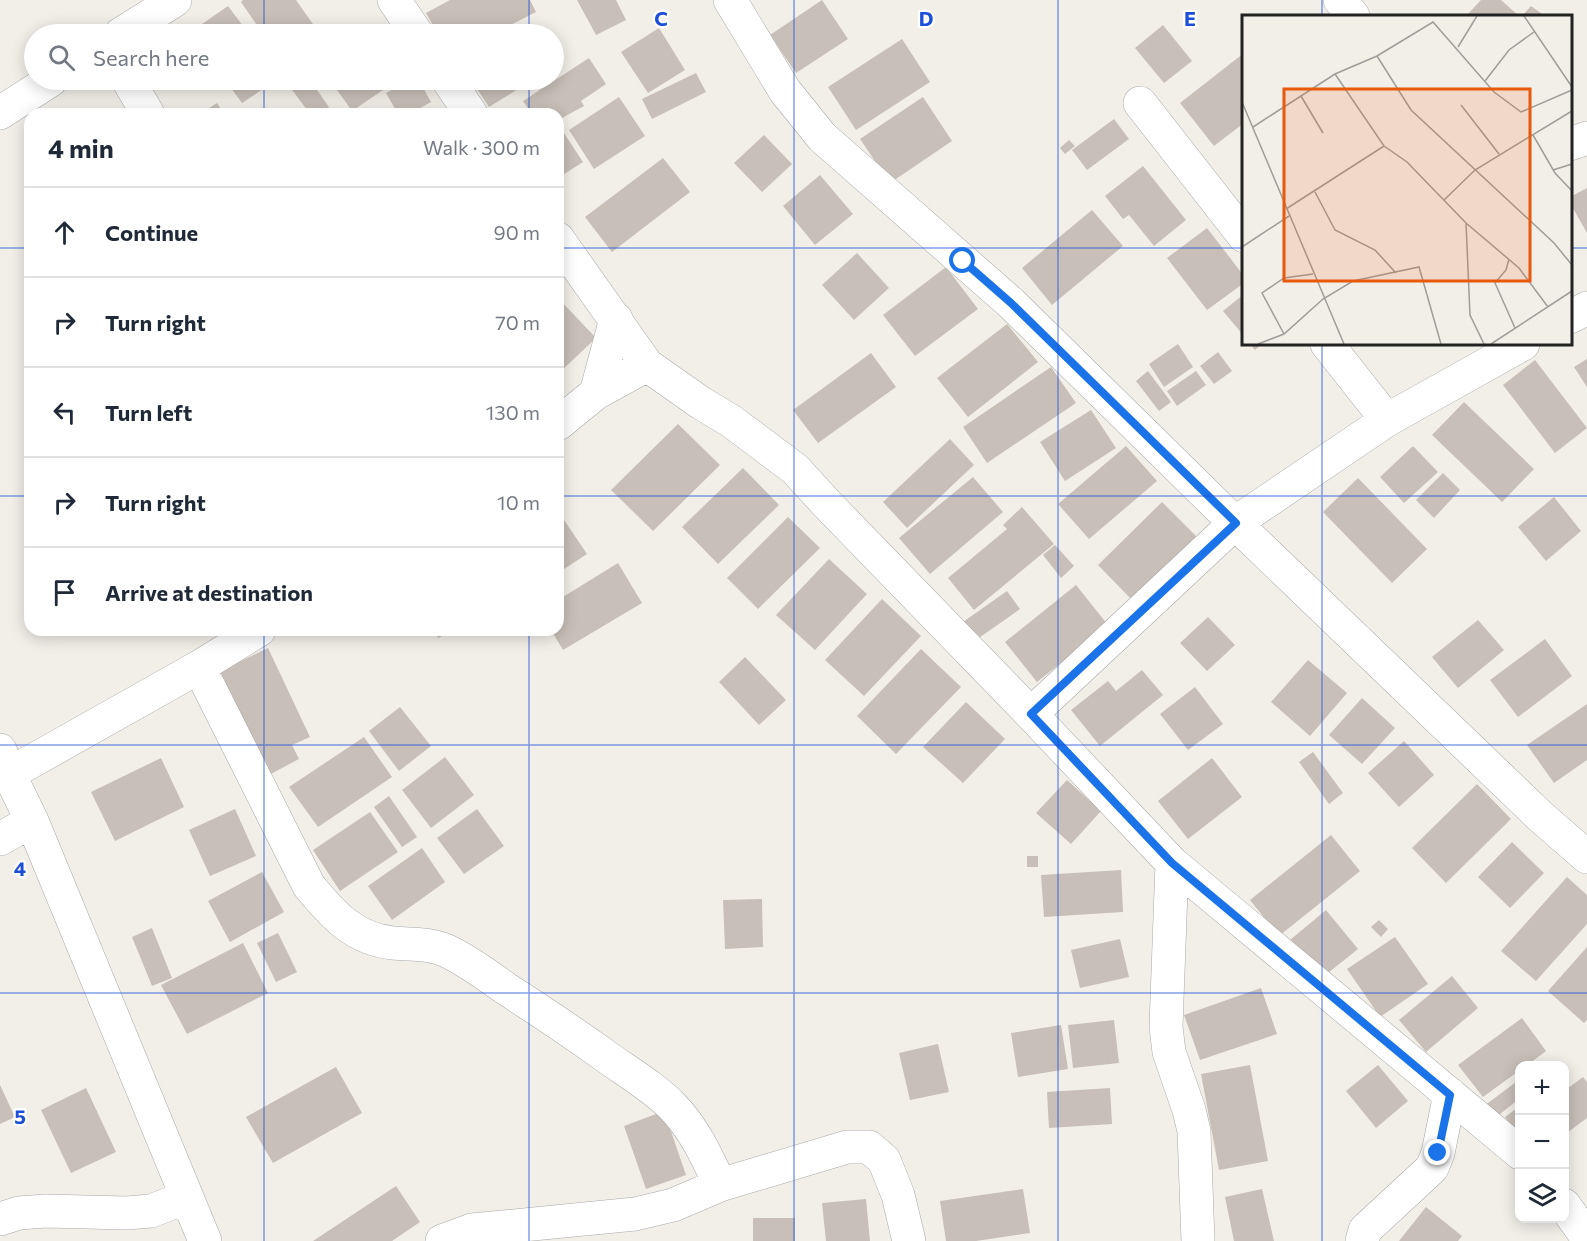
<!DOCTYPE html>
<html lang="en">
<head>
<meta charset="utf-8">
<style>
	:root { --surface:#fff; --page:#f2f2f3; --text:#1f2937; --muted:#747a83; --line:#e0e1e3 }
	body { margin:0; font-family:Commissioner,sans-serif; background:var(--page); color:var(--text) }
	.controls { position:absolute; right:18px; bottom:18px; display:grid; overflow:hidden; border-radius:12px; box-shadow:0 3px 15px #0003 }
	.controls button { width:54px; height:54px; display:grid; place-items:center; padding:0; border:0; border-bottom:2px solid var(--line); background:var(--surface); color:var(--text); font:30px sans-serif }
	.stop { position:absolute; width:18px; height:18px; margin:-14px; border:4px solid #1a73e8; border-radius:50%; background:#fff }
	.stop.end { background:#1a73e8; border-color:#fff; box-shadow:0 2px 6px #0008 }
	.list { margin:0; padding:0; list-style:none }
	h2 { display:flex; justify-content:space-between; align-items:center; height:78px; margin:0; padding:0 24px; font-size:26px }
	h2 small { font-size:20px; font-weight:400; color:var(--muted) }
	.list li { display:grid; grid-template-columns:39px 1fr auto; gap:18px; align-items:center; box-sizing:border-box; height:90px; padding:0 24px; border-top:2px solid var(--line) }
	.list b { display:block; font-size:22px; white-space:nowrap }
	.list em { font-size:20px; font-style:normal; color:var(--muted) }
	.icon { flex:none; width:33px; height:33px; fill:none; stroke:currentColor; stroke-width:2; stroke-linecap:round; stroke-linejoin:round }
	.map { position:relative; flex:none; width:1587px; height:1241px; overflow:hidden }
	.search { position:absolute; background:var(--surface); box-shadow:0 3px 15px #0003; left:24px; top:24px; width:540px; height:66px; display:flex; align-items:center; gap:15px; box-sizing:border-box; padding:0 21px; border-radius:33px; color:var(--muted); font-size:22px }
	.panel { position:absolute; background:var(--surface); box-shadow:0 3px 15px #0003; left:24px; top:108px; width:540px; height:528px; border-radius:18px }
	.map>svg:first-child { display:block }
</style>
</head>
<body>
<div class="map">
<svg width="1587" height="1241" viewBox="0 0 1587 1241">
	<rect width="100%" height="100%" fill="#f2efe9"/>
	<path fill="#c7bfb8" d="M243,0H296L320,34H263L241,2Z
		M450,0H530L536,12L493,34H438L426,13Z
		M577,0H616L626,20L596,35Z
		M822,0L848,39L796,73L770,35Z
		M1481,0H1501L1519,16H1466Z
		M228,6L249,34H194L192,31Z
		M1531,6L1545,16H1522Z
		M1163,25L1192,61L1164,83L1135,48Z
		M659,28L685,70L648,93L621,52Z
		M902,39L930,82L856,130L828,87Z
		M1244,53V123L1214,146L1180,103Z
		M589,58L606,84L581,101L584,106L562,118L560,115L558,116V114H532L523,101Z
		M696,73L706,92L652,119L642,99Z
		M225,80H277L242,103Z
		M292,80H310L329,107L319,114H310L287,83Z
		M330,80H380L386,88L352,111Z
		M410,80H419L431,102L410,114H398L386,93Z
		M471,80H533L489,107Z
		M619,97L645,136L594,169L569,130Z
		M923,97L952,141L890,183L860,139Z
		M217,103L224,114H200Z
		M1114,119L1129,139L1087,170L1072,150Z
		M558,124L583,162L558,178Z
		M764,135L792,164L762,192L734,163Z
		M1069,140L1075,146L1065,154L1060,148Z
		M663,158L690,192L612,252L585,217Z
		M1143,166L1186,220L1154,246L1129,215L1123,219L1105,196Z
		M820,175L853,214L815,245L783,206Z
		M1587,188V233L1570,203V197Z
		M1092,210L1123,246L1052,305L1022,268Z
		M1207,228L1244,276V283L1207,310L1167,258Z
		M857,253L889,288L854,320L822,285Z
		M946,267L978,309L915,356L883,315Z
		M1244,294V336L1223,311Z
		M559,299L596,338L558,374V300Z
		M1007,324L1038,362L968,417L937,378Z
		M1178,344L1193,367L1164,387L1149,364Z
		M1250,344H1262L1255,350Z
		M1218,352L1232,371L1214,384L1200,366Z
		M871,353L896,387L818,443L793,410Z
		M1587,359V387L1574,367Z
		M1535,360L1587,428L1555,453L1503,385Z
		M1051,367L1076,403L987,463L963,427Z
		M1148,371L1171,402L1159,411L1136,381Z
		M1196,371L1206,385L1177,406L1167,391Z
		M1464,402L1534,469L1502,502L1432,435Z
		M1091,410L1116,448L1065,481L1040,442Z
		M678,424L720,465L653,531L611,490Z
		M950,439L974,465L907,528L883,502Z
		M1126,446L1157,481L1089,539L1058,504Z
		M1413,446L1438,472L1404,503L1380,477Z
		M743,468L779,505L718,564L682,527Z
		M1443,473L1460,490L1434,518L1416,500Z
		M973,477L1003,512L930,574L899,538Z
		M1358,478L1427,549L1392,583L1323,512Z
		M1554,497L1581,531L1546,561L1518,527Z
		M1162,502L1197,537L1133,601L1098,565Z
		M1022,507L1054,544L974,610L948,578L1007,529L1003,525Z
		M558,511L587,554L558,573Z
		M788,517L820,548L758,609L727,578Z
		M1055,545L1074,566L1061,578L1043,555Z
		M829,559L867,594L815,650L776,615Z
		M618,563L642,603L563,650L551,630H558V600Z
		M1076,585L1108,625L1037,682L1005,642Z
		M1007,591L1020,609L976,640L963,622Z
		M882,599L921,636L864,696L825,660Z
		M1208,617L1235,645L1207,671L1180,643Z
		M1478,620L1504,650L1458,688L1432,657Z
		M434,630H455L438,638Z
		M1545,639L1572,676L1518,717L1490,680Z
		M268,648L310,737L292,745L299,759L267,776L218,672Z
		M921,649L961,687L896,754L857,716Z
		M745,657L786,700L759,725L719,682Z
		M1308,660L1347,693L1310,736L1271,702Z
		M1142,670L1163,695L1100,746L1071,710L1108,681L1116,691Z
		M1195,687L1223,724L1188,750L1160,714Z
		M1362,698L1395,728L1362,764L1329,735Z
		M966,702L1005,739L963,783L923,747Z
		M1587,704V760L1554,783L1527,745Z
		M400,707L431,746L399,771L369,731Z
		M364,737L392,777L318,827L289,787Z
		M1404,741L1434,775L1399,807L1368,773Z
		M1313,752L1343,793L1329,804L1299,762Z
		M445,757L474,795L431,828L402,790Z
		M161,758L184,807L115,841L91,792Z
		M1212,758L1242,797L1188,839L1158,801Z
		M1067,780L1101,811L1071,844L1036,813Z
		M1477,784L1511,819L1446,883L1412,848Z
		M389,796L417,837L402,847L374,807Z
		M235,809L256,856L210,876L189,830Z
		M477,809L504,846L464,874L437,838Z
		M370,812L398,852L340,891L313,850Z
		M1331,835L1360,871L1279,936L1250,900Z
		M1512,842L1544,873L1510,908L1478,877Z
		M422,848L445,882L392,920L368,886Z
		M1027,856H1038V867H1027Z
		M1121,870L1123,912L1044,917L1041,875Z
		M262,872L284,912L230,942L208,901Z
		M1567,877L1587,895V924L1536,981L1501,951Z
		M762,899L763,947L725,949L723,900Z
		M1326,910L1358,949L1318,981L1284,945Z
		M1379,920L1388,929L1381,937L1371,927Z
		M152,928L172,978L152,986L132,937Z
		M278,933L297,972L276,982L257,943Z
		M1395,937L1428,984L1380,1017L1347,969Z
		M1120,939L1129,977L1080,988L1071,950Z
		M243,943L268,993L187,1034L161,985Z
		M1587,947V1020L1584,1023L1548,991Z
		M1452,976L1478,1008L1426,1052L1399,1020Z
		M1261,988L1277,1034L1200,1060L1184,1015Z
		M1522,1018L1546,1051L1526,1066H1520V1070L1483,1097L1458,1065Z
		M1114,1020L1119,1063L1073,1068L1068,1025Z
		M1061,1025L1068,1069L1018,1077L1011,1033Z
		M938,1044L949,1092L910,1100L899,1053Z
		M1250,1065L1268,1161L1219,1170L1201,1074Z
		M1378,1065L1408,1101L1376,1128L1346,1091Z
		M336,1067L362,1113L273,1163L246,1117Z
		M1583,1077L1587,1082V1118L1564,1135V1091Z
		M1520,1079V1098L1494,1119L1484,1106Z
		M0,1085L15,1117L0,1124Z
		M86,1088L116,1152L71,1173L41,1110Z
		M1110,1088L1112,1124L1049,1128L1047,1092Z
		M1516,1109L1520,1114V1126L1514,1129L1505,1117Z
		M664,1111L686,1175L646,1189L624,1126Z
		M396,1186L420,1222L392,1241H313Z
		M1023,1189L1030,1233L976,1241H946L940,1201Z
		M1262,1189L1274,1241H1234L1225,1197Z
		M866,1199L870,1241H826L822,1203Z
		M1426,1207L1462,1236L1458,1241H1399Z
		M753,1218H795V1241H753Z"/>
	<g fill="none" stroke-linecap="round" stroke-linejoin="round">
		<g stroke="#a9a9a9" stroke-width="34">
			<path id="minor" d="M394,0L417,34
				M730,0L785,91L822,137L1011,303L1235,523L1540,816L1587,857
				M1340,0L1353,16
				M121,34L175,0
				M128,80L148,114
				M448,80L471,114
				M1140,103L1244,236
				M0,113L51,80
				M1570,144L1587,138
				M558,239L647,365L701,403L731,421L795,469L827,504L1031,714L1172,863L1520,1153
				M1570,317L1587,308
				M1327,344L1387,420
				M596,393L616,319
				M558,424L596,393L647,365
				M199,667L309,886C333,915 354,939 393,943C412,945 430,943 447,951C468,961 487,975 505,988C539,1010 572,1032 604,1055C626,1071 655,1088 673,1107C695,1130 707,1157 720,1185
				M1031,714L1235,523L1387,420L1523,344
				M0,750L9,774L32,821L205,1241
				M9,774L199,667L259,630
				M0,839L32,821
				M1172,863L1166,1027L1169,1052L1189,1110L1194,1131L1198,1241
				M1564,1205L1587,1237
				M0,1219L19,1213L46,1211L127,1213L151,1211L187,1197
				M442,1241L472,1230L635,1214L673,1205L720,1185L847,1147H869L884,1160L898,1195L909,1241
				M1362,1241L1365,1230L1432,1168L1438,1153L1450,1094"/>
		</g>
		<use href="#minor" stroke="#fff" stroke-width="33"/>
	</g>
	<g fill="none" stroke-linecap="round" stroke-linejoin="round">
		<path stroke="#1a73e8" stroke-width="8" d="M963,261L1011,303L1236,523L1031,714L1172,863L1450,1095L1438,1153"/>
	</g>
	<path fill="none" stroke="#1d4ed8" stroke-width="1.5" stroke-opacity="0.55" d="M264,0V34M529,0V34M794,0V1241M1058,0V1241M1322,0V16M264,80V114M529,80V114M0,248H30M558,248H1244M1570,248H1587M1322,344V1241M0,496H30M558,496H1587M264,630V1241M529,630V1241M0,745H1587M0,993H1587"/>
	<g transform="translate(1242 15)">
		<rect width="330" height="330" fill="#f2efe9"/>
		<path fill="none" stroke="#9f9d99" stroke-width="1.5" d="M282,1L330,72M216,32L235,1M135,41L169,95L312,228L330,250M93,59L142,131L165,147L224,208L277,253L306,292M243,66L267,35L292,17M59,81L81,118M0,87L102,329M219,90L257,139M11,112L93,59L135,41L191,7L252,77L279,97L330,75M291,120L313,158L330,176M311,155L330,149M73,177L93,215L133,235L154,258M202,185L233,155L330,96M44,194L142,131M224,208L228,300L242,329M0,232L47,201M267,244L264,255L253,268L273,313M42,319L20,278L42,263L71,259M16,329L42,319L81,284L111,266L177,252L199,329M249,329L330,276"/>
		<path fill="#e8590c" fill-opacity="0.15" stroke="#e8590c" stroke-width="3" d="M42,74H288V266H42Z"/>
		<rect width="330" height="330" fill="none" stroke="#222" stroke-width="3"/>
	</g>
	<g font-size="20" text-anchor="middle" font-weight="bold" fill="#1d4ed8" stroke="#fff" stroke-width="4.5" stroke-linejoin="round" paint-order="stroke">
		<text x="661" y="26">C</text>
		<text x="926" y="26">D</text>
		<text x="1190" y="26">E</text>
		<text x="20" y="876">4</text>
		<text x="20" y="1124">5</text>
	</g>
</svg>
<div class="controls">
<button>+</button>
<button>−</button>
<button><svg class="icon" aria-label="layers" viewBox="0 0 24 24"><path d="M12 4l9 5-9 5-9-5zM3 14l9 5 9-5"/></svg></button>
</div>
<div class="stop" style="left:963px;top:261px"></div>
<div class="stop end" style="left:1438px;top:1153px"></div>
<div class="search"><svg class="icon" aria-label="search" viewBox="0 0 24 24"><circle cx="10" cy="10" r="6"/><path d="M15 15l6 6"/></svg>Search here</div>
<section class="panel">
<h2>4 min<small>Walk · 300 m</small></h2>
<ul class="list">
<li><svg class="icon" aria-label="ahead" viewBox="0 0 24 24"><path d="M12 20V5M6 11l6-6 6 6"/></svg><div><b>Continue</b></div><em>90 m</em></li>
<li><svg class="icon" aria-label="right" viewBox="0 0 24 24"><path d="M7 20v-9h11M14 6l5 5-5 5"/></svg><div><b>Turn right</b></div><em>70 m</em></li>
<li><svg class="icon" aria-label="left" viewBox="0 0 24 24"><path d="M17 20v-9H6M10 6l-5 5 5 5"/></svg><div><b>Turn left</b></div><em>130 m</em></li>
<li><svg class="icon" aria-label="right" viewBox="0 0 24 24"><path d="M7 20v-9h11M14 6l5 5-5 5"/></svg><div><b>Turn right</b></div><em>10 m</em></li>
<li><svg class="icon" aria-label="arrive" viewBox="0 0 24 24"><path d="M6 21V4h12l-3 4 3 4H6"/></svg><div><b>Arrive at destination</b></div></li>
</ul>
</section>
</div>
</body>
</html>
